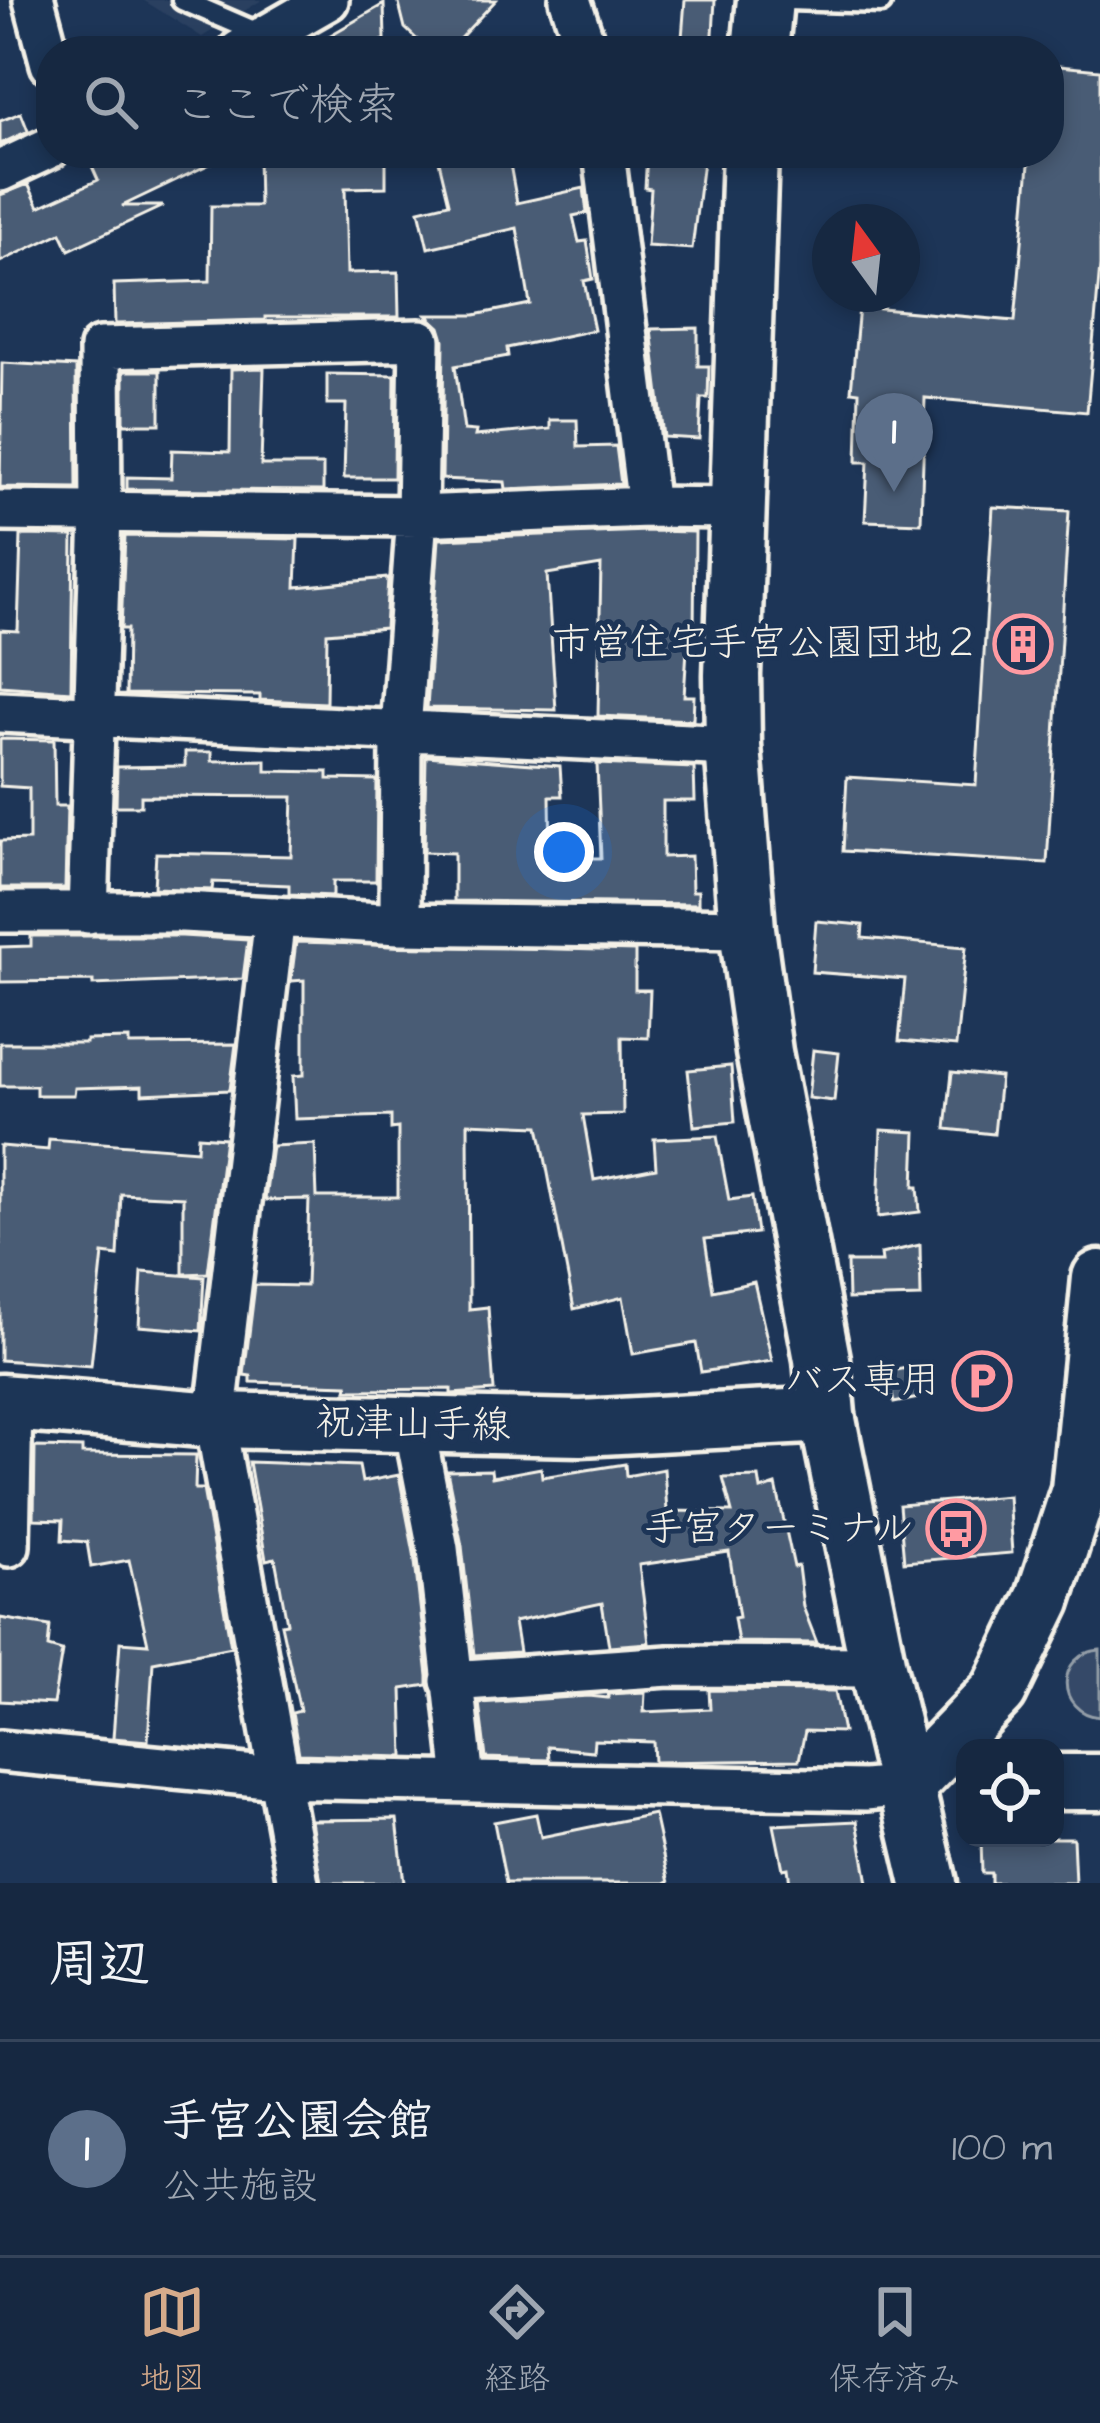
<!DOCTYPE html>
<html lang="ja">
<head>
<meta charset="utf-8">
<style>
	:root { --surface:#162841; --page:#1f3048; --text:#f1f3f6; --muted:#9ea6b1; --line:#35445a; --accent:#d6ab8b }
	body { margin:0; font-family:"Architects Daughter","Klee One",sans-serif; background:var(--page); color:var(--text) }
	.controls { position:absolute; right:36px; bottom:36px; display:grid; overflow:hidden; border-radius:24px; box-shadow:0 6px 18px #0003 }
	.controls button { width:108px; height:108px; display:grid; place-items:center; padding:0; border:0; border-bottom:3px solid var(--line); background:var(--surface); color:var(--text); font:60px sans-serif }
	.compass { position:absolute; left:812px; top:204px; width:108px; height:108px; border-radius:50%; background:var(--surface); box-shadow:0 6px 18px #0003; rotate:345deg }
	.you { position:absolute; left:564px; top:852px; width:42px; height:42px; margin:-30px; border:9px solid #fff; border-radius:50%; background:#1a73e8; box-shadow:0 0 0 18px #1a73e833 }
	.badge { display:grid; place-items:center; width:78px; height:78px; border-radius:50%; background:var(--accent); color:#fff; font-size:39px; font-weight:700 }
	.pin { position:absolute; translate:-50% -99px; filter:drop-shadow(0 3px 6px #0008) }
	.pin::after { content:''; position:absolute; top:63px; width:42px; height:36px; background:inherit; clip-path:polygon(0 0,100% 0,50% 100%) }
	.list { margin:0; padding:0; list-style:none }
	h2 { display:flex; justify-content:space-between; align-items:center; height:156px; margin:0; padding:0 48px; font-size:51px }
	h2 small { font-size:39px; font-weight:400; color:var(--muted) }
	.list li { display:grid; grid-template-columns:78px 1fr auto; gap:36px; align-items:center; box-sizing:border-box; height:216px; padding:0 48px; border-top:3px solid var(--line) }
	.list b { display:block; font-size:45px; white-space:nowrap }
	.list p { margin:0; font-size:39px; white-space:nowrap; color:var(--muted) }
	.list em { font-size:39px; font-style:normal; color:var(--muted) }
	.icon { flex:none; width:66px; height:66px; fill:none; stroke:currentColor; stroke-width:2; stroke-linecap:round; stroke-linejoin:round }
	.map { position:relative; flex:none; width:1100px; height:1883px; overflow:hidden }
	.search { position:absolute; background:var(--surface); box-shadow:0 6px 18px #0003; left:36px; right:36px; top:36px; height:132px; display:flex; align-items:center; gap:30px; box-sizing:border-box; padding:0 42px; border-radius:48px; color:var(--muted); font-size:45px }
	.sheet { height:372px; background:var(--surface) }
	nav { display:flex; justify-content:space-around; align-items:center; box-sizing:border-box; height:168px; border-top:3px solid var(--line); background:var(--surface); font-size:33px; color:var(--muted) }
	nav a { display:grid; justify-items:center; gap:6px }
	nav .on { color:var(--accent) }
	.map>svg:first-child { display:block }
</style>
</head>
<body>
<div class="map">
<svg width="1100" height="1883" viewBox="0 0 1100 1883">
	<rect width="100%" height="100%" fill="#1d3557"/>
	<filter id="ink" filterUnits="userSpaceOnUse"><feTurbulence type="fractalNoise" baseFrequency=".00833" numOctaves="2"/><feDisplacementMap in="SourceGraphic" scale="24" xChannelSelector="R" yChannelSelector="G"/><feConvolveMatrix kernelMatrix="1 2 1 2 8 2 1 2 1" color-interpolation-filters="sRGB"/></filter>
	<g filter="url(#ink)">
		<path fill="#2a4060" d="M143,0H262L202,37Z"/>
		<path fill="#354a67" stroke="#949ea8" stroke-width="3" d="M1100,1650V1717C1055,1713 1055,1653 1100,1650Z"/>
		<path fill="#485b74" stroke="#f4f1e8" stroke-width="3" d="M398,0H496L448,51H429L405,28Z
			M685,0H715L712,51H681Z
			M384,4L385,39L365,51H303Z
			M1049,65L1100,70V266L1087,412L925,398L921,523L865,521L868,462H857L859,392L851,391L859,307L1015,321L1030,153H1049Z
			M21,113L28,131L0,144V121Z
			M86,153H233L122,206H163L69,250L61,233L0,262V195L28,184L39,207L98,180Z
			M386,153V187L345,188L347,273L398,272L399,317H265V320L115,324L114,284L210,281L211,206H259L258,154Z
			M437,153H508L517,203L584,188L587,213L573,216L579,242L587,241L593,279L584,281L594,330L507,348L508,356L455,366L464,430L476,431L475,436L550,429V420H577L578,447L616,446L621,484L506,489L505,482L442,479L444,340L440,327L427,315H475L530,304L517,228L428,248L419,210L449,203Z
			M647,153H704L692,249L647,246L651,189L645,188Z
			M698,328V366H709L708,398H701L699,439L664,437L651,329Z
			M2,363L76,367L77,488L0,487Z
			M264,368L261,465H323V491L127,489V477L171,478L172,450L230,452L231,369Z
			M124,371H160V424H124Z
			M327,374L395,375L394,478H344L346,404H327Z
			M993,507L1069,511L1047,863L843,851L847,777L976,785Z
			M648,531L695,532L694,634H688L684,696H694L693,720L598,716L601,565L547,574L556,710L427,708L439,539Z
			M21,535L73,536L71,691L0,686V630L18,631Z
			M125,536L298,539L296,587L388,578L385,628L327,633L326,703L260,700V695L126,694L127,629H121Z
			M0,739L54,740L55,806H67L65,888H0V841L29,840V788L0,786Z
			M185,752H212V761L266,760V771L328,772V779L377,780L376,881H333V896L289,894V885L213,882L212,890L154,888L156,853L291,856L293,797L141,796V806H116L117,767L185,766Z
			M426,756L560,766L562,796H550L551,858H601L597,764L694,768L695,801H663V857L691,856L692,891H698V904L454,901V853L424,852Z
			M816,921L863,925L862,938L966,947L956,1046L899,1041L905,979L812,972Z
			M31,936H182L248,940L243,979L93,985V981L0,982V947L31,946Z
			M296,942L635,951V990H650L648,1038L622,1037L623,1114L583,1115L594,1180L656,1168L654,1139L717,1136L729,1200L752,1197L757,1233L705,1239L713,1291L754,1282L772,1361L701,1372L696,1343L633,1354L623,1297L574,1309L539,1126L468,1123L469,1309L488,1307L494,1391L451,1394V1389L347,1390L348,1385L251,1382V1376L244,1375L255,1285L306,1286L309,1199L265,1200L272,1146L315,1144L317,1197H398V1128L391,1129V1116L295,1119L293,1076L304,1075V980L291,981Z
			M129,1039V1045L236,1044L230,1090L142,1094V1086L75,1088L74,1095H36V1086H0V1043H86V1040Z
			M813,1050L839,1053L834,1101L808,1098Z
			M731,1066L735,1122L694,1126L688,1070Z
			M952,1072L1000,1077L994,1134L946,1129Z
			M881,1130L916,1132L914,1187H918L920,1212L878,1217Z
			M198,1136L225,1138L208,1273L183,1274V1197L121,1194L118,1256L103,1254L91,1366L0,1360V1146L48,1150L49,1139L197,1150Z
			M920,1245L921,1297L848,1299L847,1262H882L881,1254Z
			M142,1272L204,1277L201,1331L139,1326Z
			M916,1366L923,1397L894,1403L887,1372Z
			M35,1447L82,1448V1454L196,1455L195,1489H203L231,1647L153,1662L148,1741L113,1738L120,1642L148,1644L129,1560L91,1567L87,1542L62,1540L63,1520L34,1519Z
			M249,1462L359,1466L362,1482L399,1475L414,1553L428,1676V1685L402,1689L404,1757L299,1754L292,1713L300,1711L281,1624L287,1623L275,1558L266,1560Z
			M625,1464L626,1476L664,1469L667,1511L732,1512L723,1478L759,1477L761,1490L776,1485L794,1567L798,1566L803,1607L817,1643L738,1642L734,1618L739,1617L729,1552L639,1565L649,1643L609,1646L602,1603L514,1622L519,1652L474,1655L462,1546L447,1471L491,1470L492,1477L541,1468L542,1477Z
			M1008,1496L1012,1553L904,1562L899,1505Z
			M0,1618L50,1626L48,1647L62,1651L53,1704L0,1701Z
			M709,1690L835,1691L843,1732L805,1731L799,1760L654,1762L653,1742L594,1740L593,1751L548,1747L549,1760L486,1758L479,1703L589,1696L608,1698V1694L645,1692L644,1712L710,1709Z
			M536,1814L541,1837L654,1814L669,1883H506L494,1822Z
			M397,1819L404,1883H321L311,1820Z
			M857,1821L868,1883H790L788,1868L783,1869L774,1825Z
			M981,1838H1073L1075,1883H991V1873H982Z"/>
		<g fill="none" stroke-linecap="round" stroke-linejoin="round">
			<g stroke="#f4f1e8" stroke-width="27">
				<path id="lane" d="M182,0L263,35
					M788,0L881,3"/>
			</g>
			<g stroke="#f4f1e8" stroke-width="48">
				<path id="street" d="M34,0L51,64
					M570,0L587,51
					M239,51L328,0
					M604,153L648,507
					M0,171L51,147
					M0,511L417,516L648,507L736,508
					M0,712L733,746
					M0,912H183L400,924L747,929
					M88,913L101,514L100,348L420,340L417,516L401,729L400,924
					M275,917L215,1420L298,1883
					M414,1425L438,1549L464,1780
					M9,1546L12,1403
					M451,1681L669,1666L878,1667
					M0,1751L277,1778L865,1790L907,1786"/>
			</g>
			<g stroke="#f4f1e8" stroke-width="63">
				<path id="secondary" d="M760,51L765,0
					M750,153L732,675L733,746L747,929L764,1052L822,1359L827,1415L878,1667L929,1883
					M0,1402L215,1420L581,1428L827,1415
					M1055,1782H1100
					M907,1786L999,1691L1043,1600L1079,1490L1100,1278"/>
			</g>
			<use href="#lane" stroke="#1d3557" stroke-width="18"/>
			<use href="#street" stroke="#1d3557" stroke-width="39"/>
			<use href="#secondary" stroke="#1d3557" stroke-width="54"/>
		</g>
	</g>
	<defs>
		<g id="building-ring" transform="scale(3)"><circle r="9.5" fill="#1d3557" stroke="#ff9aa2" stroke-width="1.5"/><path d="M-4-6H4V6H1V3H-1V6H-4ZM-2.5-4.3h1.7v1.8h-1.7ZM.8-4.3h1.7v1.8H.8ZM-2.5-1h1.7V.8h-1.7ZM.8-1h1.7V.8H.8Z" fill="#ff9aa2"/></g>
		<g id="parking-ring" transform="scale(3)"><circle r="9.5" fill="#1d3557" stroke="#ff9aa2" stroke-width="1.5"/><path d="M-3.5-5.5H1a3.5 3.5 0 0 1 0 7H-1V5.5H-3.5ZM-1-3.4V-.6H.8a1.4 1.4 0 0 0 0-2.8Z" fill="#ff9aa2"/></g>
		<g id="bus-ring" transform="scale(3)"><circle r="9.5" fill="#1d3557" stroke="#ff9aa2" stroke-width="1.5"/><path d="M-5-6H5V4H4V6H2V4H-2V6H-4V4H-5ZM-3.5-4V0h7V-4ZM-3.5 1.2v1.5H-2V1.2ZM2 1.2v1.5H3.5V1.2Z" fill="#ff9aa2"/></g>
	</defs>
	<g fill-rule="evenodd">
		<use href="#building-ring" x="1023" y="644"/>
		<use href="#parking-ring" x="982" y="1381"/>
		<use href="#bus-ring" x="956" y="1529"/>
	</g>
	<g text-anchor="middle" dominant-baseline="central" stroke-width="10" stroke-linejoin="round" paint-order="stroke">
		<g font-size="39" fill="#f4f1e8" stroke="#1d3557" text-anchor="end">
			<text x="981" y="644">市営住宅手宮公園団地２</text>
			<text x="940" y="1381">バス専用</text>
			<text x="914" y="1529">手宮ターミナル</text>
		</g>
		<g font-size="39" fill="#f4f1e8" stroke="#1d3557">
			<text transform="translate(413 1425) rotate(1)">祝津山手線</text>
		</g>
	</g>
</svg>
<div class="controls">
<button><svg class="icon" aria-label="locate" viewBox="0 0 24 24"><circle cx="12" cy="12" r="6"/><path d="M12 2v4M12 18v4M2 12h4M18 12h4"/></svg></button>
</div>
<svg class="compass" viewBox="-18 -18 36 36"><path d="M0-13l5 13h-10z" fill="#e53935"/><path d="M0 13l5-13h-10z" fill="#9ea6b1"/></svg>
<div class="you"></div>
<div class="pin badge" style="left:894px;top:492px;background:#5c6f8a">1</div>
<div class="search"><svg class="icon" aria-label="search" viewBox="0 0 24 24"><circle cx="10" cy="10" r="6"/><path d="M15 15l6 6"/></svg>ここで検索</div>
</div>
<section class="sheet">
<h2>周辺<small></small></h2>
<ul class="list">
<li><span class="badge" style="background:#5c6f8a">1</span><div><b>手宮公園会館</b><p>公共施設</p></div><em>100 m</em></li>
</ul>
</section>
<nav>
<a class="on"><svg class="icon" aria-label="map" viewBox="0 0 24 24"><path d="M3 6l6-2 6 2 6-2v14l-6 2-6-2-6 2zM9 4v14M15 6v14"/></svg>地図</a>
<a><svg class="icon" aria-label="directions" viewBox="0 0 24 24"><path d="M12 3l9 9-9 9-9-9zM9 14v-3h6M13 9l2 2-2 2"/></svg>経路</a>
<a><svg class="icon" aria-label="saved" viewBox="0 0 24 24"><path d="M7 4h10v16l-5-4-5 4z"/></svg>保存済み</a>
</nav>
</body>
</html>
